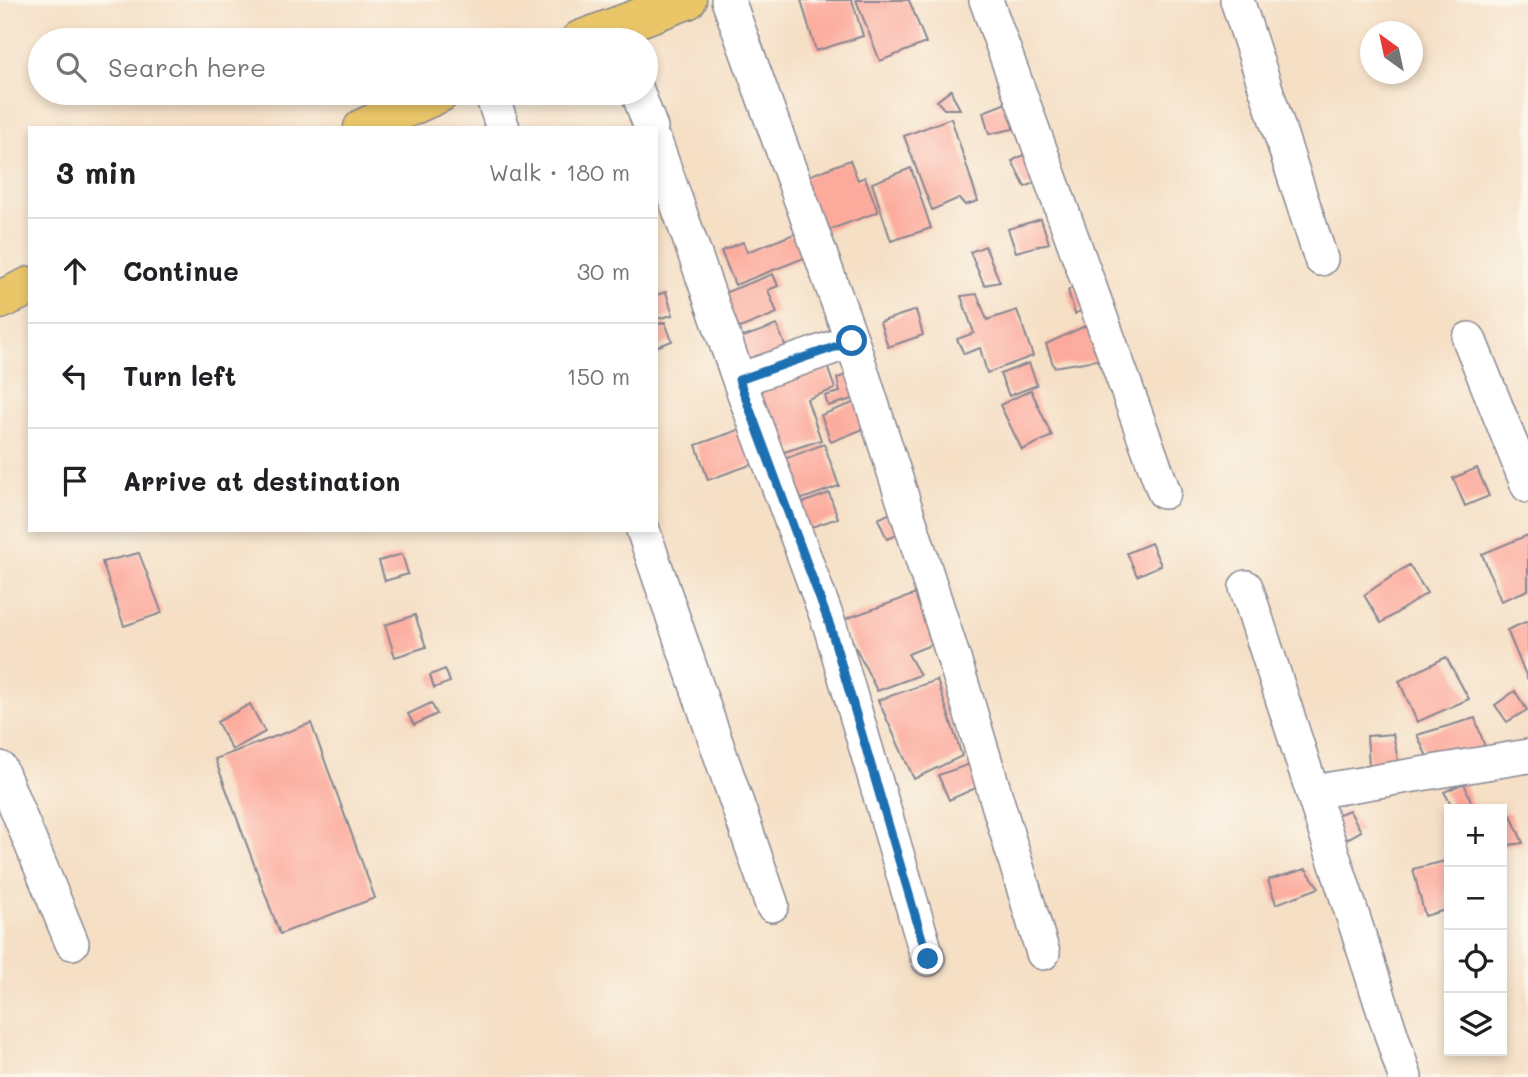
<!DOCTYPE html>
<html lang="en">
<head>
<meta charset="utf-8">
<style>
	:root { --surface:#fff; --page:#f6f6f6; --text:#202124; --muted:#757577; --line:#e0e0e0 }
	body { margin:0; font-family:Mali,sans-serif; background:var(--page); color:var(--text) }
	.controls { position:absolute; right:21px; bottom:21px; display:grid; overflow:hidden; border-radius:0px; box-shadow:0 4px 10px #0003 }
	.controls button { width:63px; height:63px; display:grid; place-items:center; padding:0; border:0; border-bottom:2px solid var(--line); background:var(--surface); color:var(--text); font:35px sans-serif }
	.compass { position:absolute; left:1360px; top:21px; width:63px; height:63px; border-radius:50%; background:var(--surface); box-shadow:0 4px 10px #0003; rotate:327deg }
	.stop { position:absolute; width:21px; height:21px; margin:-16px; border:5px solid #1f6fb2; border-radius:50%; background:#fff }
	.stop.end { background:#1f6fb2; border-color:#fff; box-shadow:0 2px 7px #0008 }
	.list { margin:0; padding:0; list-style:none }
	h2 { display:flex; justify-content:space-between; align-items:center; height:91px; margin:0; padding:0 28px; font-size:30px }
	h2 small { font-size:23px; font-weight:400; color:var(--muted) }
	.list li { display:grid; grid-template-columns:46px 1fr auto; gap:21px; align-items:center; box-sizing:border-box; height:105px; padding:0 28px; border-top:2px solid var(--line) }
	.list b { display:block; font-size:26px; white-space:nowrap }
	.list em { font-size:23px; font-style:normal; color:var(--muted) }
	.icon { flex:none; width:38px; height:38px; fill:none; stroke:currentColor; stroke-width:2; stroke-linecap:round; stroke-linejoin:round }
	.map { position:relative; flex:none; width:1528px; height:1077px; overflow:hidden }
	.search { position:absolute; background:var(--surface); box-shadow:0 4px 10px #0003; left:28px; top:28px; width:630px; height:77px; display:flex; align-items:center; gap:18px; box-sizing:border-box; padding:0 24px; border-radius:38px; color:var(--muted); font-size:26px }
	.panel { position:absolute; background:var(--surface); box-shadow:0 4px 10px #0003; left:28px; top:126px; width:630px; height:406px; border-radius:0px }
	.map>svg:first-child { display:block }
</style>
</head>
<body>
<div class="map">
<svg width="1528" height="1077" viewBox="0 0 1528 1077">
	<rect width="100%" height="100%" fill="#fbf7ec"/>
	<filter id="ink" filterUnits="userSpaceOnUse"><feTurbulence type="fractalNoise" baseFrequency=".0143" numOctaves="2"/><feDisplacementMap in="SourceGraphic" scale="14" xChannelSelector="R" yChannelSelector="G"/><feConvolveMatrix kernelMatrix="1 2 1 2 8 2 1 2 1" color-interpolation-filters="sRGB"/></filter>
	<filter id="wash" filterUnits="userSpaceOnUse"><feTurbulence type="fractalNoise" baseFrequency=".00686" numOctaves="4" result="noise"/><feDisplacementMap in="SourceGraphic" scale="28" xChannelSelector="R" yChannelSelector="G"/><feGaussianBlur stdDeviation="1.57" result="paint"/><feColorMatrix in="noise" values="0 0 0 0 0 0 0 0 0 0 0 0 0 0 0 0 0 1.4 0 .05"/><feComposite in="paint" operator="in"/></filter>
	<g filter="url(#wash)">
		<rect width="100%" height="100%" fill="#f5dfc5"/>
		<g id="blocks">
			<path fill="#fcaa9c" d="M801,0H852L863,36L816,51Z
				M856,0H909L926,43L880,61Z
				M951,90L954,98L960,109H944L937,101Z
				M1009,102L1013,129L989,134L983,112Z
				M951,118L978,201L965,205L959,198L932,210L904,136Z
				M1029,152L1042,180L1025,187L1012,161Z
				M850,160L858,180L865,177L878,212L818,234L798,180Z
				M911,168L931,228L891,241L872,183Z
				M1041,219L1049,243L1016,252L1008,229Z
				M802,231L812,255L735,285L721,251L743,242L747,252Z
				M985,246L1000,282L984,285L970,252Z
				M773,274L778,286L768,290L777,313L730,332L716,296Z
				M1075,287L1086,307L1075,314L1068,290Z
				M666,292L673,315L656,319V295Z
				M977,294L987,320L1017,310L1033,356L987,373L980,348L964,354L957,339L974,333L961,296Z
				M916,310L923,335L888,347L880,322Z
				M665,322L672,341L656,347V325Z
				M777,325L790,358L744,375L732,341Z
				M1087,325L1103,359L1054,367L1046,344Z
				M823,354L835,389L807,399L821,440L775,455L750,378Z
				M1029,363L1037,385L1009,396L1000,374Z
				M853,373L860,397L828,406L825,396L840,392L837,378Z
				M1031,390L1052,436L1022,450L1000,405Z
				M861,400L871,426L831,442L821,415Z
				M744,428L756,463L708,480L696,445Z
				M824,444L839,486L791,503L776,462Z
				M1477,468L1489,496L1465,506L1453,478Z
				M829,493L838,518L800,531L791,507Z
				M899,509L908,531L887,539L878,519Z
				M1528,535V590L1501,601L1482,554Z
				M1151,543L1161,565L1137,576L1127,553Z
				M139,553L162,613L124,626L102,562Z
				M402,554L408,574L385,581L379,561Z
				M1409,565L1427,593L1381,623L1364,595Z
				M927,590L938,642L908,654L920,675L877,691L842,620Z
				M415,615L426,647L395,657L385,625Z
				M1528,621V680L1507,630Z
				M1446,657L1469,699L1417,722L1399,681Z
				M445,669L450,682L434,688L430,675Z
				M937,680L962,756L914,779L878,700Z
				M1515,691L1527,710L1507,722L1495,705Z
				M431,703L437,714L414,725L408,714Z
				M250,704L265,732L232,750L217,722Z
				M1475,718L1486,750L1429,761L1417,735Z
				M311,723L375,898L280,934L215,759Z
				M1393,734L1399,765L1369,766L1367,736Z
				M970,764L978,787L949,800L938,775Z
				M1464,783L1474,809H1454L1444,792Z
				M1349,810L1361,831L1338,844L1336,812L1340,814Z
				M1502,813H1510L1523,843L1502,846Z
				M1449,860V909L1425,916L1413,869Z
				M1306,869L1319,888L1276,904L1268,880Z"/>
		</g>
	</g>
	<g filter="url(#ink)">
		<use href="#blocks" fill-opacity="0" stroke="#888792" stroke-width="2"/>
		<g fill="none" stroke-linecap="round" stroke-linejoin="round">
			<g stroke="#888792" stroke-width="36">
				<path id="street" d="M728,0L852,341L962,684L1043,953
					M986,0L1164,492
					M1237,0L1321,259
					M491,93L503,128
					M638,93L651,128
					M656,144L739,380L830,626L928,959
					M1469,339L1528,486
					M739,380L852,341
					M643,530L772,905
					M1246,587L1405,1077
					M0,768L72,943
					M1313,792L1528,756"/>
			</g>
			<g stroke="#888792" stroke-width="41">
				<path id="primary" d="M580,40L687,0
					M363,128L440,93
					M0,300L30,286"/>
			</g>
			<use href="#street" stroke="#fff" stroke-width="33"/>
			<use href="#primary" stroke="#eac669" stroke-width="38"/>
		</g>
	</g>
	<g fill="none" stroke-linecap="round" stroke-linejoin="round" filter="url(#ink)">
		<path stroke="#1f6fb2" stroke-width="9" d="M852,341L739,380L830,626L928,959"/>
	</g>
</svg>
<div class="controls">
<button>+</button>
<button>−</button>
<button><svg class="icon" aria-label="locate" viewBox="0 0 24 24"><circle cx="12" cy="12" r="6"/><path d="M12 2v4M12 18v4M2 12h4M18 12h4"/></svg></button>
<button><svg class="icon" aria-label="layers" viewBox="0 0 24 24"><path d="M12 4l9 5-9 5-9-5zM3 14l9 5 9-5"/></svg></button>
</div>
<svg class="compass" viewBox="-18 -18 36 36"><path d="M0-13l5 13h-10z" fill="#e53935"/><path d="M0 13l5-13h-10z" fill="#757577"/></svg>
<div class="stop" style="left:852px;top:341px"></div>
<div class="stop end" style="left:928px;top:959px"></div>
<div class="search"><svg class="icon" aria-label="search" viewBox="0 0 24 24"><circle cx="10" cy="10" r="6"/><path d="M15 15l6 6"/></svg>Search here</div>
<section class="panel">
<h2>3 min<small>Walk · 180 m</small></h2>
<ul class="list">
<li><svg class="icon" aria-label="ahead" viewBox="0 0 24 24"><path d="M12 20V5M6 11l6-6 6 6"/></svg><div><b>Continue</b></div><em>30 m</em></li>
<li><svg class="icon" aria-label="left" viewBox="0 0 24 24"><path d="M17 20v-9H6M10 6l-5 5 5 5"/></svg><div><b>Turn left</b></div><em>150 m</em></li>
<li><svg class="icon" aria-label="arrive" viewBox="0 0 24 24"><path d="M6 21V4h12l-3 4 3 4H6"/></svg><div><b>Arrive at destination</b></div></li>
</ul>
</section>
</div>
</body>
</html>
